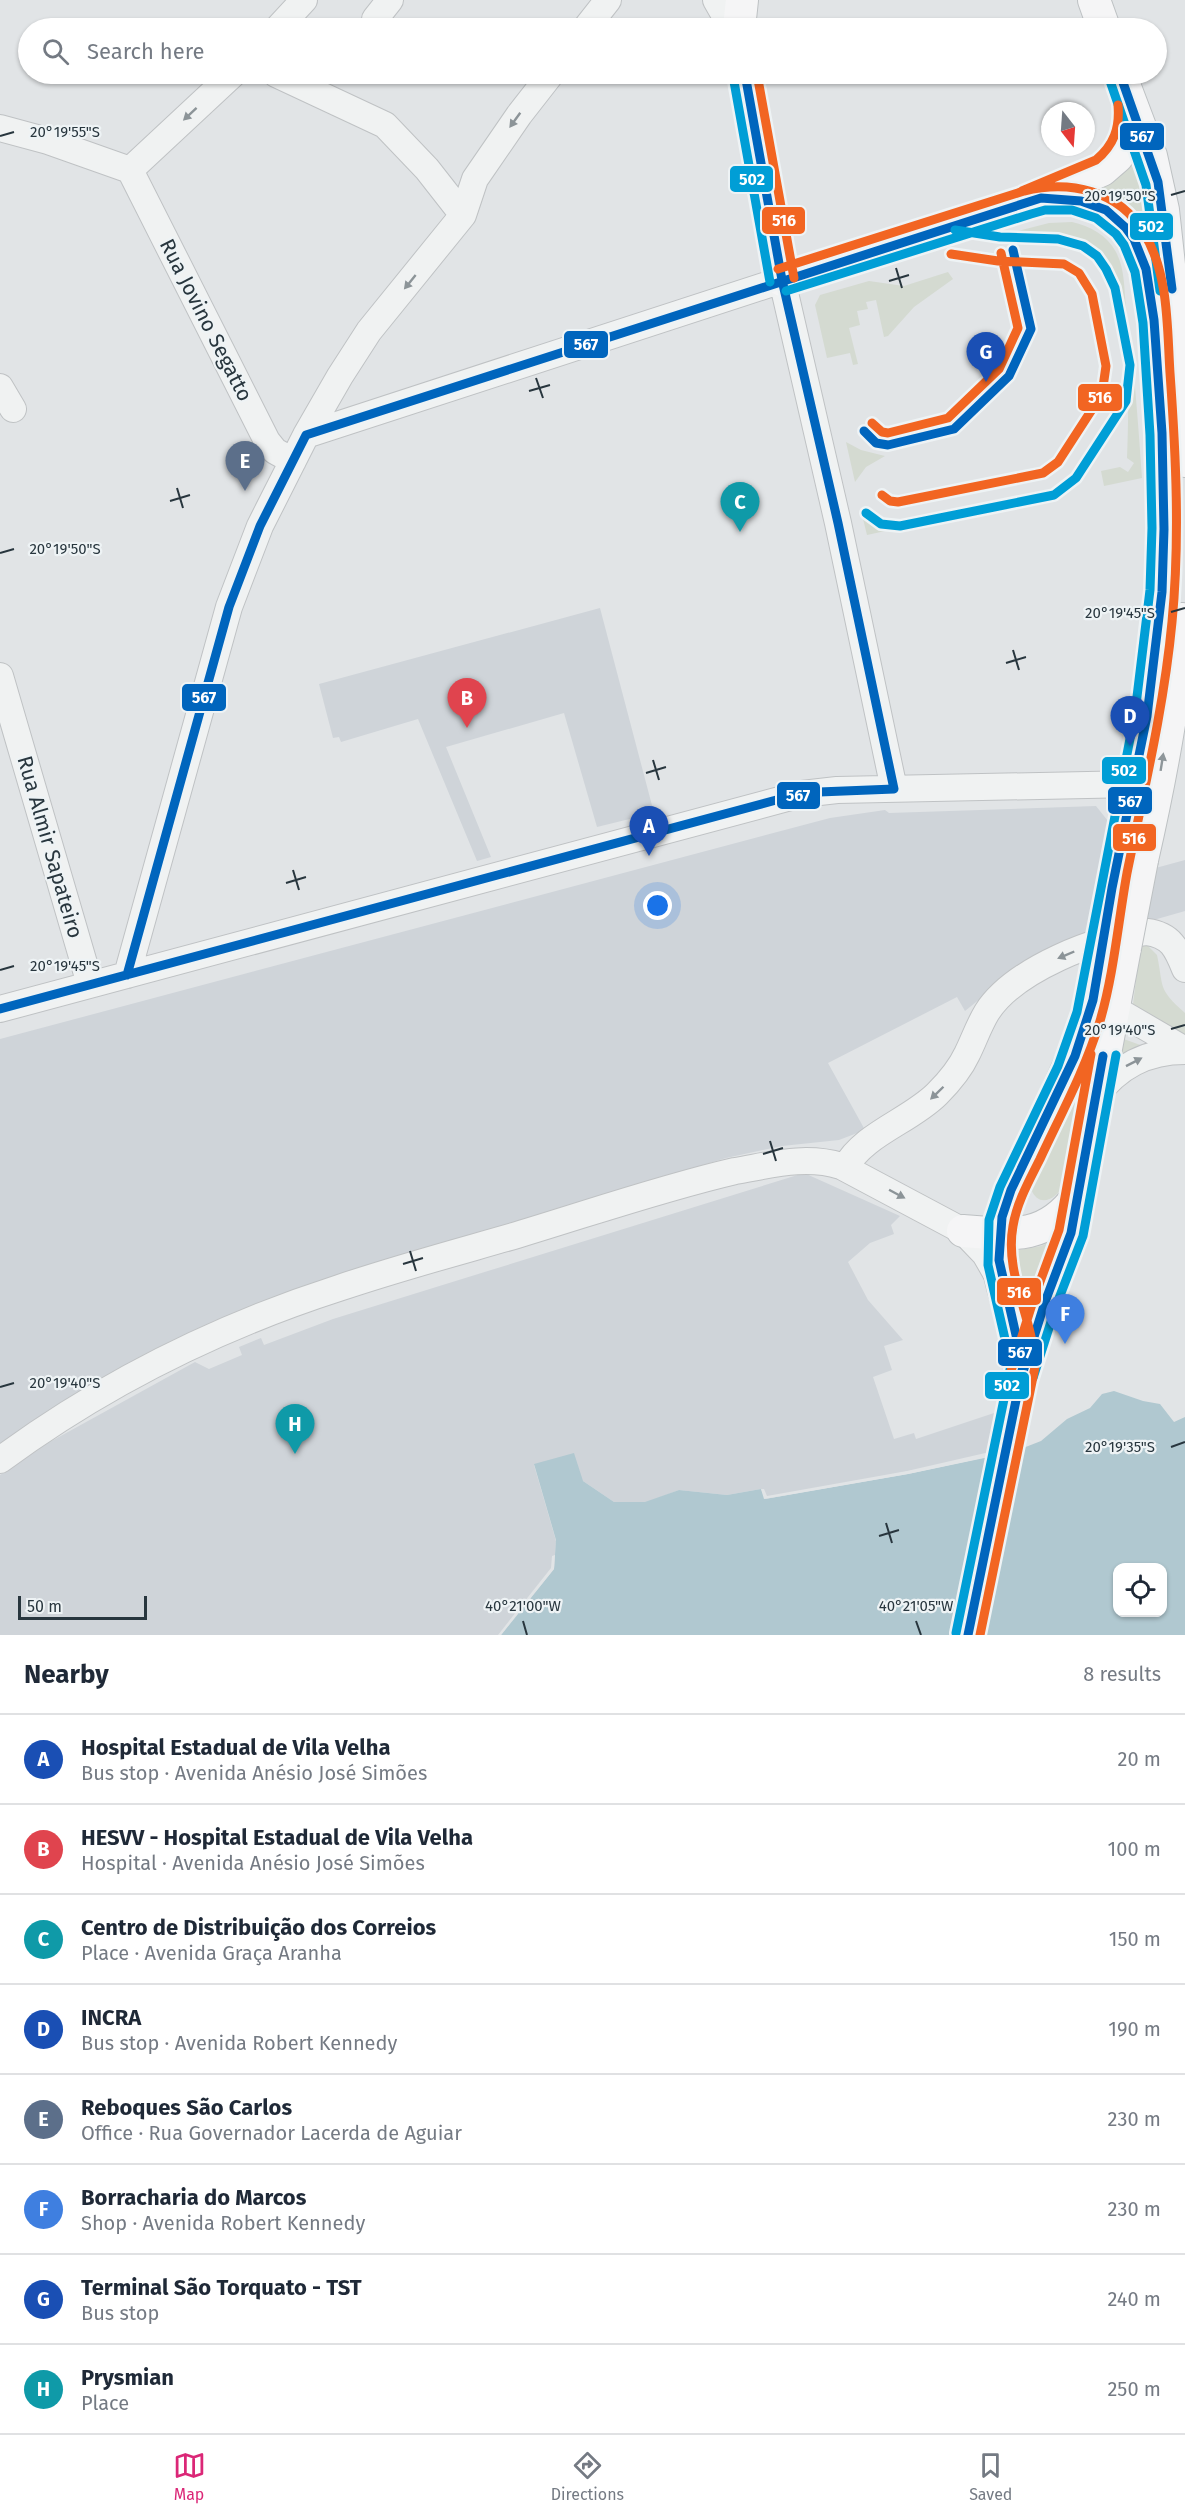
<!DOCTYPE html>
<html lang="en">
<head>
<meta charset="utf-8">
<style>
	:root { --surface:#fff; --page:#f6f6f7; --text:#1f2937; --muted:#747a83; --line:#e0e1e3; --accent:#db2777 }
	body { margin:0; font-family:"Fira Sans",sans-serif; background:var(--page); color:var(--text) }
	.controls { position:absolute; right:18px; bottom:18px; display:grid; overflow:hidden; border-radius:12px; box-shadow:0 2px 4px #0004 }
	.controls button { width:54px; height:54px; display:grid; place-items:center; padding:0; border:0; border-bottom:2px solid var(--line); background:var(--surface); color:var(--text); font:30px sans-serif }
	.compass { position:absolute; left:1041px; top:102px; width:54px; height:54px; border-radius:50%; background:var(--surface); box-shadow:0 2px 4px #0004; rotate:163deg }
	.scale { position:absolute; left:18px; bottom:15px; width:129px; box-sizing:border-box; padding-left:6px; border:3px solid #28363e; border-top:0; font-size:16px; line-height:21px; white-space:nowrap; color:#28363e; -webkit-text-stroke:4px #eef3f5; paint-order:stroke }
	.you { position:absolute; left:658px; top:906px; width:21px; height:21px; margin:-15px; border:4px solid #fff; border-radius:50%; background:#1a73e8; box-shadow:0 0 0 9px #1a73e833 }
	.badge { display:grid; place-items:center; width:39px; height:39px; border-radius:50%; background:var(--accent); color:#fff; font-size:20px; font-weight:700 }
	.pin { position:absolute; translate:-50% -50px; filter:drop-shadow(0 2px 3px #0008) }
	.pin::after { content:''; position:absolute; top:32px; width:21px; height:18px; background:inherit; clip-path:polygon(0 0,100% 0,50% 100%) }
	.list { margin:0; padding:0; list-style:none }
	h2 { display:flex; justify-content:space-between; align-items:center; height:78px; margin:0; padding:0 24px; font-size:26px }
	h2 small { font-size:20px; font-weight:400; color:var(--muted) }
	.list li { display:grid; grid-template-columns:39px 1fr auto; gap:18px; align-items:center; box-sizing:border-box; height:90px; padding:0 24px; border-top:2px solid var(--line) }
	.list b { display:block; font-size:22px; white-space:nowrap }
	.list p { margin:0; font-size:20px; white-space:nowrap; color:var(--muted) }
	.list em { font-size:20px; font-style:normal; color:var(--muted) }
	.icon { flex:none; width:33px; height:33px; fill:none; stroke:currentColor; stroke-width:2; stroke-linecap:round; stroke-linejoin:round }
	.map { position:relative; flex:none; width:1185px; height:1635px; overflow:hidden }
	.search { position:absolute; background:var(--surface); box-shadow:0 2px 4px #0004; left:18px; right:18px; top:18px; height:66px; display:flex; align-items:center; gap:15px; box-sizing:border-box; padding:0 21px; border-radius:33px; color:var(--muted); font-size:22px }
	.sheet { height:798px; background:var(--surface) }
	nav { display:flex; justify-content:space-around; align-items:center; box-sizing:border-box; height:84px; border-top:2px solid var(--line); background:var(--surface); font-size:16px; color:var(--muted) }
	nav a { display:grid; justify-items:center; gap:3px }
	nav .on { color:var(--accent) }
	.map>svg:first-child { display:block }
</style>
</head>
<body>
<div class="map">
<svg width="1185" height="1635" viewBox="0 0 1185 1635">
	<rect width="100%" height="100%" fill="#e1e4e6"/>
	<path fill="#cfd4d9" d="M600,608L654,813L597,827L564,713L446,747L491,857L477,861L418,719L341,742L339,737L333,738L319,684Z
		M1096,806L1112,826L1152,869L1185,860V911L1122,929L997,985L965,1011L957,997L828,1063L865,1130L839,1140L782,1146L726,1158L395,1259L64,1402L0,1443V1039L830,818L885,810L889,813Z
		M804,1173L900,1216L891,1225L894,1234L870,1243L848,1262L868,1300L903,1340L884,1346L892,1370L873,1377L894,1439L914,1433L916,1439L997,1412L987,1456L764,1499L761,1489L727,1495L679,1490L645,1503L614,1502L583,1481L534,1465L556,1541L554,1569L501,1635H0V1475L48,1443L195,1362L209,1369L242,1355L239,1347L261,1338L264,1345L333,1319Z"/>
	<path fill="#d4dad1" d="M1137,149L1155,231C1136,207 1113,193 1084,184Z
		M1072,222C1090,226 1107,235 1116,252C1125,269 1124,289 1126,307C1134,364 1138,421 1142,478L1104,486L1101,471L1120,467L1128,472L1134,463L1127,458C1129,407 1129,362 1121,311C1119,297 1118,280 1111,267C1104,254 1093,245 1080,240C1055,231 1019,248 998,236L1049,223Z
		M948,272L953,279L914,307L888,336L884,337L876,300L866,302L868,309L857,311L860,325L849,328L858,364L853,365L850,353L827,358L815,305L820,295L869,281L904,286Z
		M846,442L861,450L885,456L866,467L855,482Z
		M863,519L878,526L899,528L867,535Z
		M1141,939L1157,955C1164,988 1157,988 1185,1013V1036L1133,1004Z
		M1114,954L1064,1185C1056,1199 1039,1209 1031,1189Z
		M1118,1037L1146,1047L1110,1067Z
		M1053,1240L1029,1331L1015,1274V1251L1041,1246Z"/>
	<path fill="#b0c8d0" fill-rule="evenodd" d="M1114,1391L1143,1401L1160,1404L1174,1422L1185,1417V1635H501L554,1569L556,1540L534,1464L574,1453L583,1481L614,1502H645L679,1490L727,1495L761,1489L765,1499L908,1474L1013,1452L1041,1441L1067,1419L1090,1408L1102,1394ZM1118,1568H1162V1612H1118Z"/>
	<path fill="#e1e4e6" d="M1025,1444L984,1635H949L987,1457L908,1474L764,1499L761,1489H764L767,1496L907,1471Z
		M555,1555L554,1569L501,1635H498L551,1568L552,1556Z"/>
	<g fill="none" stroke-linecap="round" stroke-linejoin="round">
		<g stroke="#bfc2c4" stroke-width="28">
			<path id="minor" d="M716,0L732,28
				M375,19L390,0
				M278,28L304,0
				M586,28L608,0
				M276,74L385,125L427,169L463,215
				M0,128L48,141L130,170
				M130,170L267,441L275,451L293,461
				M130,170L233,74
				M0,387L13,409
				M306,435L782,280L838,523L894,789
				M0,676L90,984
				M127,975L229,607L260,526L306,435L340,376L369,331L463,215L475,179L519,115L551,74
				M1113,1008L1185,1050
				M0,1009L802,794L837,790L1135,784
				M1095,1097C1118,1066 1147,1051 1185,1051
				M845,1168C863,1134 910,1121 937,1094C949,1082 960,1069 967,1054C974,1040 979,1025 987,1012C1014,970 1098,936 1147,932C1171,935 1177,949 1185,969
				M0,1460C102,1385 218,1327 339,1288C398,1268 458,1252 517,1235C590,1213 662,1188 735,1171C771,1165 805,1155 841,1166L963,1231L985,1254L1000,1280"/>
		</g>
		<g stroke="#bdc1c3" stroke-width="34">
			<path id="major" d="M1094,0L1104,28
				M739,28L742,0
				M745,74L782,280L1028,202L1102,170L1117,157L1128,138L1132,116L1130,104
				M1120,74L1151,156L1163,210L1177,338L1185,461
				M1044,197C1082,193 1106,209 1133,233
				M1142,860C1160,781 1176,700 1182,619
				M1116,869C1139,772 1159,673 1163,574C1166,507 1163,440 1158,374C1154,321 1155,260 1118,219
				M963,1231C1011,1235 1046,1240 1077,1197
				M1025,1367L1045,1302L1071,1233L1125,948
				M968,1635L1022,1374C1025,1344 1011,1315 1003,1287C996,1263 997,1240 1002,1216L1082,1036L1090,1010L1101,955"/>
		</g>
		<use href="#minor" stroke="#f0f2f2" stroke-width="26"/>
		<use href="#major" stroke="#f5f5f6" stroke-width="32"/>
		<g stroke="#bdc1c3" stroke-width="34" stroke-linecap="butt">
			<path id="major-bridge" d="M1125,948L1142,860
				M1101,955L1116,869"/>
		</g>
		<use href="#major-bridge" stroke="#f5f5f6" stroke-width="32"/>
		<g stroke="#eef3f5" stroke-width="14">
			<path id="bus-1" d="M1120,74L1158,182L1172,289
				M864,431L876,443L888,445L954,429L1009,376L1031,329L1013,250
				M127,975L229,607L260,526L306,435L1041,198L1081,201L1106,210L1126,228L1134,239L1146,269L1154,320L1162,433L1164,529L1162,592L1147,716L1112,888L1093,1000L1075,1056L1011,1190L1002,1217L999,1260L1023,1366L968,1635
				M0,1009L780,799L819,792L894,789L838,523L782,280L745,74
				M1022,1375L1045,1302L1071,1233L1103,1056"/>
		</g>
		<g stroke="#eef3f5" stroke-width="14">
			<path id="bus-2" d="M733,76L770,282
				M1109,78L1146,185L1160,291
				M786,291L1031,214L1045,210H1072L1096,218L1116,234L1124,245L1135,272L1143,323L1150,435L1152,528L1150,590L1135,713L1077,1012L1058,1066L1000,1187L989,1220L988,1265L1011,1365L956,1633
				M866,513L881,524L900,526L1054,495L1076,478L1126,401L1130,365L1115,288L1106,269L1097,256L1083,246L1058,239L1000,237L955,230
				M1033,1378L1056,1306L1083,1236L1116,1055"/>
		</g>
		<g stroke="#eef3f5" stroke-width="14">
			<path id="bus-3" d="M757,74L794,278
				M1022,191L1096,160C1114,145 1120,128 1118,105
				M778,269L1024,191C1070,180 1119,190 1144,233C1169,274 1167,327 1170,373C1176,456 1180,539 1172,622C1164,707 1144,790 1127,873C1118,923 1114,973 1100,1021C1085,1070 1061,1114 1040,1159C1029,1181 1017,1202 1013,1226C1004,1275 1034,1319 1035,1367L980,1635
				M872,423L882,432L888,433L948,418L999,369L1018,328L1001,253
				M882,495L890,501L898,502L1043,473L1058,462L1102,394L1106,366L1092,294L1079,273L1064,264L998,261L951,254
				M1011,1371L1034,1298L1059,1230L1091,1054"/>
		</g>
		<use href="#bus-1" stroke="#0065bd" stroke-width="9"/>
		<use href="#bus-2" stroke="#009ed6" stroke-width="9"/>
		<use href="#bus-3" stroke="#f26522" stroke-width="9"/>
	</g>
	<defs><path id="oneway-solid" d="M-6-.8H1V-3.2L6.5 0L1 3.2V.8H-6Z" transform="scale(1.5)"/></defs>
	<g fill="#8c9498">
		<use href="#oneway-solid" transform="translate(190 114) rotate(137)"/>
		<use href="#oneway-solid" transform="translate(515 120) rotate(126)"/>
		<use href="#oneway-solid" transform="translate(410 282) rotate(129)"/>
		<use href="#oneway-solid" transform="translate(1066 955) rotate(157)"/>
		<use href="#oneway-solid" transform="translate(1134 1062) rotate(-27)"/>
		<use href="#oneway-solid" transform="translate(937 1093) rotate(136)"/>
		<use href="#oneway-solid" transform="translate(897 1194) rotate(28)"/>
	</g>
	<use fill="#8e969a" href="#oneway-solid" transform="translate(1162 762) rotate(-81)"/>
	<path fill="none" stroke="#28363e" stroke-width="2" d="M0,136L14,132M1171,195L1185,191M896,268L902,288M889,281L909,275M536,378L543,398M529,391L550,385M177,488L183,508M170,501L190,495M0,553L14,549M1171,612L1185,608M1013,650L1019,670M1006,663L1026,657M653,760L659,780M646,773L666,767M293,870L299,890M286,883L306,877M0,970L14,966M1171,1029L1185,1025M770,1141L776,1161M763,1154L783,1148M410,1251L416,1271M403,1264L423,1258M0,1387L14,1383M1171,1447L1185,1442M886,1523L892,1543M879,1536L899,1530M523,1621L527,1635M916,1621L921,1635"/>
	<g text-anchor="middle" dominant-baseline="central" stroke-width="4.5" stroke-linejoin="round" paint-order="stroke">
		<g font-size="21" fill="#28363e" stroke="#eef3f5">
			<text transform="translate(206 320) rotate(63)">Rua Jovino Segatto</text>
			<text transform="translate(50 847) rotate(74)">Rua Almir Sapateiro</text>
		</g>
	</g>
	<g font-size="15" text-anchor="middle" fill="#28363e" stroke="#eef3f5" stroke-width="4.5" stroke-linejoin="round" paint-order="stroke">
		<text x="65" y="137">20°19'55"S</text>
		<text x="1120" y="201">20°19'50"S</text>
		<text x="65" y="554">20°19'50"S</text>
		<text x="1120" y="618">20°19'45"S</text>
		<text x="65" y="971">20°19'45"S</text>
		<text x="1120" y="1035">20°19'40"S</text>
		<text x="65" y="1388">20°19'40"S</text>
		<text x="1120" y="1452">20°19'35"S</text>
		<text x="523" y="1611">40°21'00"W</text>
		<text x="916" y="1611">40°21'05"W</text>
	</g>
	<g stroke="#eef3f5" stroke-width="2">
		<rect x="1119" y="122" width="46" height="29" rx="6" fill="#0065bd"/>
		<rect x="729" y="165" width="45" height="28" rx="6" fill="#009ed6"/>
		<rect x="761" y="206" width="45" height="29" rx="6" fill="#f26522"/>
		<rect x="1129" y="212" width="45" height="29" rx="6" fill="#009ed6"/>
		<rect x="563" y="330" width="46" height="29" rx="6" fill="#0065bd"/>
		<rect x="1077" y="383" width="46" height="29" rx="6" fill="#f26522"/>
		<rect x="181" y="683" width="46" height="29" rx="6" fill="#0065bd"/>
		<rect x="1101" y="756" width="46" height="29" rx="6" fill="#009ed6"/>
		<rect x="776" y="781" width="45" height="29" rx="6" fill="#0065bd"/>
		<rect x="1107" y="786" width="46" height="29" rx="6" fill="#0065bd"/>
		<rect x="1112" y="823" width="45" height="29" rx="6" fill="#f26522"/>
		<rect x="996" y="1277" width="46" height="29" rx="6" fill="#f26522"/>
		<rect x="997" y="1338" width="46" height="29" rx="6" fill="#0065bd"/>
		<rect x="984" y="1371" width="46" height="29" rx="6" fill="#009ed6"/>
	</g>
	<g font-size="16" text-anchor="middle" font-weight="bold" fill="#fff">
		<text x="1142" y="142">567</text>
		<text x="752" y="185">502</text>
		<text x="784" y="226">516</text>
		<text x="1151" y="232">502</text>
		<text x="586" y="350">567</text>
		<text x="1100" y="403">516</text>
		<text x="204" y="703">567</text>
		<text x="1124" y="776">502</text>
		<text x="798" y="801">567</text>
		<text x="1130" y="807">567</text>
		<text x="1134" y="844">516</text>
		<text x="1019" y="1298">516</text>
		<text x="1020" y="1358">567</text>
		<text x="1007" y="1391">502</text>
	</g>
</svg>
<div class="controls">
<button><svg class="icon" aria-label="locate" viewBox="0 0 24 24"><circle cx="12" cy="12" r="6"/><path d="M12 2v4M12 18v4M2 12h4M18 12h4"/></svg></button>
</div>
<svg class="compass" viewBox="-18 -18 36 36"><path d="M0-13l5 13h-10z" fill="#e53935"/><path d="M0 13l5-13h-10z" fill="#747a83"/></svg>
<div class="scale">50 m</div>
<div class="you"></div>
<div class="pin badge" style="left:649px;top:856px;background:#1a4fb4">A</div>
<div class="pin badge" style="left:467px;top:728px;background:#e0444e">B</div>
<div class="pin badge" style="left:740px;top:532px;background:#0f9aa8">C</div>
<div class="pin badge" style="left:1130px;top:746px;background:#1a4fb4">D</div>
<div class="pin badge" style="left:245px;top:491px;background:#5c6f8a">E</div>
<div class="pin badge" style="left:1065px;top:1344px;background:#3f7fe0">F</div>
<div class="pin badge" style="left:986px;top:382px;background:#1a4fb4">G</div>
<div class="pin badge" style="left:295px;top:1454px;background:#0f9aa8">H</div>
<div class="search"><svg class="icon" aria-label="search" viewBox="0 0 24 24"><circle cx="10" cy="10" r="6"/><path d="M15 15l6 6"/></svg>Search here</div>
</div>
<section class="sheet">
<h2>Nearby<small>8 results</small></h2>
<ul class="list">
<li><span class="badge" style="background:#1a4fb4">A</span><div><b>Hospital Estadual de Vila Velha</b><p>Bus stop · Avenida Anésio José Simões</p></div><em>20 m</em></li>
<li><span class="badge" style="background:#e0444e">B</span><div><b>HESVV - Hospital Estadual de Vila Velha</b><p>Hospital · Avenida Anésio José Simões</p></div><em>100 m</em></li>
<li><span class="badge" style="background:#0f9aa8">C</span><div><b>Centro de Distribuição dos Correios</b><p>Place · Avenida Graça Aranha</p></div><em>150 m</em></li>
<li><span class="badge" style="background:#1a4fb4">D</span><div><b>INCRA</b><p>Bus stop · Avenida Robert Kennedy</p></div><em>190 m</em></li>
<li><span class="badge" style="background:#5c6f8a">E</span><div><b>Reboques São Carlos</b><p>Office · Rua Governador Lacerda de Aguiar</p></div><em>230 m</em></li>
<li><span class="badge" style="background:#3f7fe0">F</span><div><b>Borracharia do Marcos</b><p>Shop · Avenida Robert Kennedy</p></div><em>230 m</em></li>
<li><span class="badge" style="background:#1a4fb4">G</span><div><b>Terminal São Torquato - TST</b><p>Bus stop</p></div><em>240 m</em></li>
<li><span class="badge" style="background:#0f9aa8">H</span><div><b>Prysmian</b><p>Place</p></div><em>250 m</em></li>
</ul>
</section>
<nav>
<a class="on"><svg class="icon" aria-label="map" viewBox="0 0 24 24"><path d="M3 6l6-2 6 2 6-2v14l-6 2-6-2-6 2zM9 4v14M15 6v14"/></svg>Map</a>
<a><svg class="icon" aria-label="directions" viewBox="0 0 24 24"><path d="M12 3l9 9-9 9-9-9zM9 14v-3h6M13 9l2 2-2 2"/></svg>Directions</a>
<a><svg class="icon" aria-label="saved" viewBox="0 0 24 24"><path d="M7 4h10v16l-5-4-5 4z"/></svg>Saved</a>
</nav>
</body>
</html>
